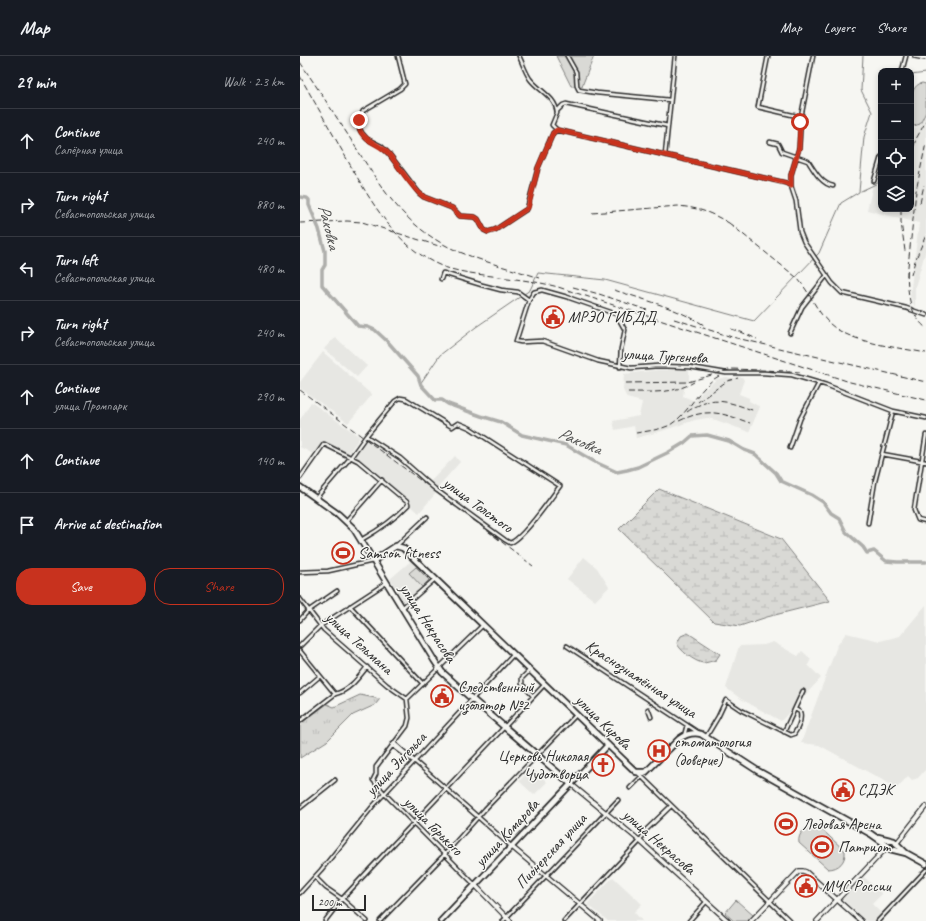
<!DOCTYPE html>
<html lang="en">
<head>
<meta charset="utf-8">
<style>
	:root { --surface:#171b24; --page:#20242c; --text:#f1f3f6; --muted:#9ea1a6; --line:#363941; --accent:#c8321e }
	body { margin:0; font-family:Caveat,sans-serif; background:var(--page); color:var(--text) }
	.controls { position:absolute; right:12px; top:12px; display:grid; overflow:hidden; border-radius:8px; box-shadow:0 2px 6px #0003 }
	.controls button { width:36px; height:36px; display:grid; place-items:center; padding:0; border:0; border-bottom:1px solid var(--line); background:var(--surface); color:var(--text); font:20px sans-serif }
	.scale { position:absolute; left:12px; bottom:10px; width:54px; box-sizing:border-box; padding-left:4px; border:2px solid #2b2b2b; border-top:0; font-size:11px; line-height:14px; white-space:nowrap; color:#2b2b2b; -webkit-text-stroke:3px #f6f6f2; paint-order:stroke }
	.stop { position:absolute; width:12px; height:12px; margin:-9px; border:3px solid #c8321e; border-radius:50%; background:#fff }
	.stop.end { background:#c8321e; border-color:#fff; box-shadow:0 1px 4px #0008 }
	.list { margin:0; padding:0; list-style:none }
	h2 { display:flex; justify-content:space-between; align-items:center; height:52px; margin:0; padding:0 16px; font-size:17px }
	h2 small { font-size:13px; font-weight:400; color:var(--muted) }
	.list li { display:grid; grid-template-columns:26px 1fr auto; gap:12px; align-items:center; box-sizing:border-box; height:64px; padding:0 16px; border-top:1px solid var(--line) }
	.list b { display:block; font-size:15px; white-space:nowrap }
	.list p { margin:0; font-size:13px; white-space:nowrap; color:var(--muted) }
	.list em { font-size:13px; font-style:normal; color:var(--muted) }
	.actions { display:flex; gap:8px; padding:12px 16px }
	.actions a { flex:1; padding:9px 0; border:1px solid var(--accent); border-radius:16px; text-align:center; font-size:14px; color:var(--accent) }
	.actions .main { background:var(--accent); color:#fff }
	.icon { flex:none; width:22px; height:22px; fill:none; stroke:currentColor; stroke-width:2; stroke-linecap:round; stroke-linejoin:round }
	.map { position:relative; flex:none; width:626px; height:865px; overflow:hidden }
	header { display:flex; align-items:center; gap:24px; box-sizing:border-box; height:56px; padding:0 20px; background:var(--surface); border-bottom:1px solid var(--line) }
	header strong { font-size:19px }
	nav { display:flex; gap:22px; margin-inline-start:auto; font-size:14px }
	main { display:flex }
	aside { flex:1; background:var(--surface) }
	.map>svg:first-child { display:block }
</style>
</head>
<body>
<header>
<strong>Map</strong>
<nav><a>Map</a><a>Layers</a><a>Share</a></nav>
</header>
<main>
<aside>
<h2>29 min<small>Walk · 2.3 km</small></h2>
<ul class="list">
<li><svg class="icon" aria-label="ahead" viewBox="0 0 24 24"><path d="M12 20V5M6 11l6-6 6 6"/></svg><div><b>Continue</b><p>Сапёрная улица</p></div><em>240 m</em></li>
<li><svg class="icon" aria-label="right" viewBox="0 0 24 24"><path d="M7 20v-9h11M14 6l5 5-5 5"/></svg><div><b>Turn right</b><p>Севастопольская улица</p></div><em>880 m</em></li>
<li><svg class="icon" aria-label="left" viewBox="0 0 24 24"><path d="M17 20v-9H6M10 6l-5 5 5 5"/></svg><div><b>Turn left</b><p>Севастопольская улица</p></div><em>480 m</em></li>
<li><svg class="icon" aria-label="right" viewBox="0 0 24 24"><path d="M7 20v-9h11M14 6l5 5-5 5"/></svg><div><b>Turn right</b><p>Севастопольская улица</p></div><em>240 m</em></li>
<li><svg class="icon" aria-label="ahead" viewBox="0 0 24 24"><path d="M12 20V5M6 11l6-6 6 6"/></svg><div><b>Continue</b><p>улица Промпарк</p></div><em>290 m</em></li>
<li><svg class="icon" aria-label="ahead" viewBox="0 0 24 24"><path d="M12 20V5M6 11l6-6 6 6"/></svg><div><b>Continue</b></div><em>140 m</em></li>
<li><svg class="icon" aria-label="arrive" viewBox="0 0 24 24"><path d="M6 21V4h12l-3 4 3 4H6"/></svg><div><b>Arrive at destination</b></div></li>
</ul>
<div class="actions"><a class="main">Save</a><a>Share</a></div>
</aside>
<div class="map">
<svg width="626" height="865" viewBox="0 0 626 865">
	<defs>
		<pattern id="grass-tufts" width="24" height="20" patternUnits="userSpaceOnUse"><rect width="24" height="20" fill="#d9d9d5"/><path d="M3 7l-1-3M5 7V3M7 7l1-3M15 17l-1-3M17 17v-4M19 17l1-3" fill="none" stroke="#babab7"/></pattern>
		<pattern id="wetland-marsh" width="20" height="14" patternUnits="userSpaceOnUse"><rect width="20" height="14" fill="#d9d9d5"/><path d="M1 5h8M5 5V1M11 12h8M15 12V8" fill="none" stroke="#babab7"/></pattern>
	</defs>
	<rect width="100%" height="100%" fill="#f6f6f2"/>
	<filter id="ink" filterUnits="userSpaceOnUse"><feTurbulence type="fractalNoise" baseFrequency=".025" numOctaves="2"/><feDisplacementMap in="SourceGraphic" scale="8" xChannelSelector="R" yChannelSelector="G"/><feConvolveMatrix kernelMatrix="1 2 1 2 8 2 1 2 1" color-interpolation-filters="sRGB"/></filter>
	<g filter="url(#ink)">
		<path fill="#e7e7e3" d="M626,60V194L615,231V251L610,240L619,167L567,154L573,129L578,128L581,119V153H611V73L616,72Z
			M35,281L67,310L57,321L24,293Z
			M23,296L72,339L48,367L0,332V326Z
			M357,314H389V326L385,329L383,340L395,345L404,334L417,323L427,321L430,322L442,321L444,324L439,338L449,342V345L460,351L449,376L416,364L407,362L395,364L362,375L336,382L334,370L315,374L313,365L339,360L342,346L327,342L323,334L324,318Z
			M11,346L60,381L46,401L25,389L17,400L0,391V364Z
			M70,385L136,437L119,457L54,399L63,387Z
			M155,400L160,406L137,432L130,426Z
			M284,501L297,512L309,531L295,545L267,523Z
			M112,504L131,524L105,548L90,523Z
			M626,549V713L618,722L612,724L608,720L597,732L519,689L501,687L537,590L546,577L580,585L600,580Z
			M473,586L498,600L502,595L511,603L508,609L521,622L481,665L441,643L426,632L439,590L464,589Z
			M232,712L247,726L234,739L219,725Z
			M313,821L342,848L334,856L342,865H308L287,848Z
			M564,821L582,838L572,848L582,858L575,865H566L542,843Z"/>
		<path fill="url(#grass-tufts)" stroke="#828280" d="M60,639L80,643L75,649L53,659L27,685L0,702V668L27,648L34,651Z"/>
		<path fill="url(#wetland-marsh)" stroke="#828280" d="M359,433L481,483L530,545L467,561L440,570L414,566L319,473Z
			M388,577L420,598L416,604C412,605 406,607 403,607C395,606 379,594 377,587L381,580Z"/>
		<path fill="#d9d9d5" stroke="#828280" d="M256,0H294L282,30H271Z
			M622,27L626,28V56L620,68L611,71C610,59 607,30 622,27Z
			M116,511L129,524L122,531L109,517Z
			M516,768L545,795C546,805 539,813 528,813L499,787C497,777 507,770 516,768Z
			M436,844L454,860L449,865H434L425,857Z"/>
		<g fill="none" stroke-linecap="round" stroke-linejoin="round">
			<path stroke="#7a7a78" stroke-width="1" d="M611,19L626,17
				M561,135L578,127L581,113
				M120,328L140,299L176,271L230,234L238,217L305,224L454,265L519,197L541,147L559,136L564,81L572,56L561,34L563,0"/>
			<path stroke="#aeaeab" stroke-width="3.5" d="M0,141L7,142L9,144V149L19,173L25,195V209L22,214V229L58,270L68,271L75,274L88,286L118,320L121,329L135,344H142L148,348L181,360L201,366L222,379L266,389L295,406L317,416L327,414L338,411L369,396L384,387L392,380L407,379L429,385L444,394L455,398L476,417L481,425L512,439L523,446L531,457L539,462L546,476L563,491L567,497L574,495L586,505L597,506H626"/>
			<g stroke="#2b2b2b" stroke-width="5.5">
				<path id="minor" d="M98,0L105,28L100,33L63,55L59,64V72L62,77L67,83L81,90L89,98L119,137L124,141L152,152L160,160L175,161L178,163L184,174L188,176L195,174L227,153L238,112L253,77L257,74L486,127L491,130
					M219,0C223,8 225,16 230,23C239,35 256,41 257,57L252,69L257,74
					M267,0L276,16L277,30L279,34L297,37L370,44
					M468,0L458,51L501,61
					M513,0L501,61L499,92L491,119V130L496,145L500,176L504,186L532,227L542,237L606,252L626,259
					M602,15L606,0
					M257,55L263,49L266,48L368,70
					M470,86L478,88L482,96L508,105C514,114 521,128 533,130
					M365,99L375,0
					M574,125L581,101
					M141,223L143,217L182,229L201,234L218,236L229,244
					M490,277L502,251L527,219
					M320,311L321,293L325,274L316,258L267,241L242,234L234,236L229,244L216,285L221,286L242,285L298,305L331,312L358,310L390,311L426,317H464L492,319L526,329L593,355L626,362
					M626,379L614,454L618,464L626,466
					M490,392L500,363L519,327
					M582,398L626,406
					M0,422L24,388L58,405L107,446L108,449C95,463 77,475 61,484
					M16,442L51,401L66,380L95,345L100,342L106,343L152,371L158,367L170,372L260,430C251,442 223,483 210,487L205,484L135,433L100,402L66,380
					M46,465L82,424
					M568,467L575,425L593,355
					M96,490L127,461
					M0,516L28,515L73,505
					M0,543L24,574L87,629L107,643
					M50,550L123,628
					M102,552L135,523
					M0,564L8,555L37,535
					M0,590L20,570L86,527
					M267,590L399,677
					M0,595L35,638
					M230,614L222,622V628L233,640
					M0,637L20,620
					M107,643L109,662L107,670L76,711V718L73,724L85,738L175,829
					M107,643L183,569
					M348,653L351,661
					M0,665L35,638C49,635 59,621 67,611
					M484,676L503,635
					M384,680L387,669
					M406,681L418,661L426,644L441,654L491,679L494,678C498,672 502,663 500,656L495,653
					M94,687L212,791
					M92,689L112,704
					M337,716L490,865
					M330,732L345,717
					M0,752L35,724
					M15,821L26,832L42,843L67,865
					M0,837L21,814L73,750L213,599
					M25,865L42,843L70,813L245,628
					M80,865L145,798L185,753L276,659
					M203,865L318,744
					M264,865L340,785L346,774L371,750
					M389,865L406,846
					M578,865L626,814"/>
			</g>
			<g stroke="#2b2b2b" stroke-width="6">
				<path id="major" d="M615,0L626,2
					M271,728L340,785L428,865
					M596,788L626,750
					M212,791L300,865
					M175,829L210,865
					M451,865L499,815H503L506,816L561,865
					M517,865L588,790"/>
			</g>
			<g stroke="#2b2b2b" stroke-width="8">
				<path id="highway" d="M0,431L38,458L54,473L134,604L142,616L172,643L271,728
					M73,505L96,490L103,492L336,716H346L379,683C386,678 392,676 401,678L458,715L571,778L588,790L590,793L606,797
					M578,781L594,785L606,797L626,808
					M141,865L308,689"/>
			</g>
			<use href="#minor" stroke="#f6f6f2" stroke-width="2.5"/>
			<use href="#major" stroke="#f6f6f2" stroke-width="3.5"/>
			<use href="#highway" stroke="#f6f6f2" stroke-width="4.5"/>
			<path stroke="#2b2b2b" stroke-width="1" stroke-dasharray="6 3" stroke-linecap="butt" d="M0,6C18,33 36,60 53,87C80,129 99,163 143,188C170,203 210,212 240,222
				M0,20C13,44 27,67 40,91C66,136 92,191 144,211C159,216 176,218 192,220C214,223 236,225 258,231L550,326L626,344
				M611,99L616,83L626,65
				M620,147L624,129
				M601,153V166L605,195
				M292,157L378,150C401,152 414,158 434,170
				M0,167L47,165L62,166L142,191
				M429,167L496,221C509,234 515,253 528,266C548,287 597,291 626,297
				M607,215C608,236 608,257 626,272
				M611,219L615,205L626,179
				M607,220L616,135L626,87
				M273,231L299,238L347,254
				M314,234C345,244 377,252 404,269
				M374,263L432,281L626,326
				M431,273L441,276L457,283
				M326,327L388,326L432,313L488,315L500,316
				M0,334L176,466L233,510
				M328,336C351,336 374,338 394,326
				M398,346L427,325L438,322
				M387,356C412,338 429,346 455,355
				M379,365C408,351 422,357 450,367
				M336,377C347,375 360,374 370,369C391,356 398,330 421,319"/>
		</g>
	</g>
	<g fill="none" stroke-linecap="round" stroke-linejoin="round" filter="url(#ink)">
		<path stroke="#c8321e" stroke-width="5" d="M59,64C59,70 59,75 63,79C70,87 80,89 88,97C99,110 107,125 119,137L124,141L152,152L160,160L175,161L178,163L184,174L188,176L195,174L228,152L238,112L253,77L257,74L486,127L491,130V119L499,92L500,66"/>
	</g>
	<defs>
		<g id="civic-ring" transform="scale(1.15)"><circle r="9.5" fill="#f6f6f2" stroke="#c8321e" stroke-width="1.5"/><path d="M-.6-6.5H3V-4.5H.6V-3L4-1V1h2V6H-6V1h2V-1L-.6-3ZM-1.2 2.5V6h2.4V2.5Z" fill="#c8321e"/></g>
		<g id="stadium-ring" transform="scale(1.15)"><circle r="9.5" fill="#f6f6f2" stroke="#c8321e" stroke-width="1.5"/><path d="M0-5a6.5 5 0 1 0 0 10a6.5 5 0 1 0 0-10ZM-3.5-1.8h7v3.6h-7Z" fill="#c8321e"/></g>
		<g id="hospital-ring" transform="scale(1.15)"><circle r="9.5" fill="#f6f6f2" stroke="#c8321e" stroke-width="1.5"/><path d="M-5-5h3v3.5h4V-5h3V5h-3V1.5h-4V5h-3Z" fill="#c8321e"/></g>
		<g id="church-ring" transform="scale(1.15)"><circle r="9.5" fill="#f6f6f2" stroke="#c8321e" stroke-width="1.5"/><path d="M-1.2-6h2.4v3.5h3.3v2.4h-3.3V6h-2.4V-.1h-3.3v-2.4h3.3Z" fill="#c8321e"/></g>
	</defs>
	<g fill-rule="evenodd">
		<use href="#civic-ring" x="253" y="261"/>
		<use href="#stadium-ring" x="43" y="497"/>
		<use href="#civic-ring" x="142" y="640"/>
		<use href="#hospital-ring" x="359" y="695"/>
		<use href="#church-ring" x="303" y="709"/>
		<use href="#civic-ring" x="543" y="734"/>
		<use href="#stadium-ring" x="486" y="768"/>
		<use href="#stadium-ring" x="522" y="791"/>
		<use href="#civic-ring" x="506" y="830"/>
	</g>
	<g text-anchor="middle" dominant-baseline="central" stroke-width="3" stroke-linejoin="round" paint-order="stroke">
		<g font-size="16" fill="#2b2b2b" stroke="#f6f6f2" text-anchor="start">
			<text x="268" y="261">МРЭО ГИБДД</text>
			<text x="58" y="497">Samson fitness</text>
			<text x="158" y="631">Следственный<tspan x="158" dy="18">изолятор №2</tspan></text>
			<text x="374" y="686">стоматология<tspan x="374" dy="18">(доверие)</tspan></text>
			<text x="288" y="700" text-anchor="end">Церковь Николая<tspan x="288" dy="18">Чудотворца</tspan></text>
			<text x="558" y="734">СДЭК</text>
			<text x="502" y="768">Ледовая Арена</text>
			<text x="538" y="791">Патриот</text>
			<text x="522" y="830">МЧС России</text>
		</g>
		<g font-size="16" fill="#2b2b2b" stroke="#f6f6f2">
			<text transform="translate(365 300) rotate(3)">улица Тургенева</text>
			<text transform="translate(178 449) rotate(36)">улица Толстого</text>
			<text transform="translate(128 567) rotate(57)">улица Некрасова</text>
			<text transform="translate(59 587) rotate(42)">улица Тельмана</text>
			<text transform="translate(341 623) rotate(33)">Краснознамённая улица</text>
			<text transform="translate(303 666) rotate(44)">улица Кирова</text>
			<text transform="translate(96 708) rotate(-47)">улица Энгельса</text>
			<text transform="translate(133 770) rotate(45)">улица Горького</text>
			<text transform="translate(207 777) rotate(-47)">улица Комарова</text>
			<text transform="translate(359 786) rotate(41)">улица Некрасова</text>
			<text transform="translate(251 795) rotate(-47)">Пионерская улица</text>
		</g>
		<g font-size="17" font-style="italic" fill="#525251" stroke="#f6f6f2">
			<text transform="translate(29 171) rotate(76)">Раковка</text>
			<text transform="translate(280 385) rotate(23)">Раковка</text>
		</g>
	</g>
</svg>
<div class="controls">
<button>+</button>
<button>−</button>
<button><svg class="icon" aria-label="locate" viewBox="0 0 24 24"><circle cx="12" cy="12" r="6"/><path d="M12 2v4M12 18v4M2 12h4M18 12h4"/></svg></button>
<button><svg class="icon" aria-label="layers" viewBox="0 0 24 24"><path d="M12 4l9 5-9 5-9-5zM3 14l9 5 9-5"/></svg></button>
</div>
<div class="scale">200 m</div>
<div class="stop" style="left:500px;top:66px"></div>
<div class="stop end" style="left:59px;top:64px"></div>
</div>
</main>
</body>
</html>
